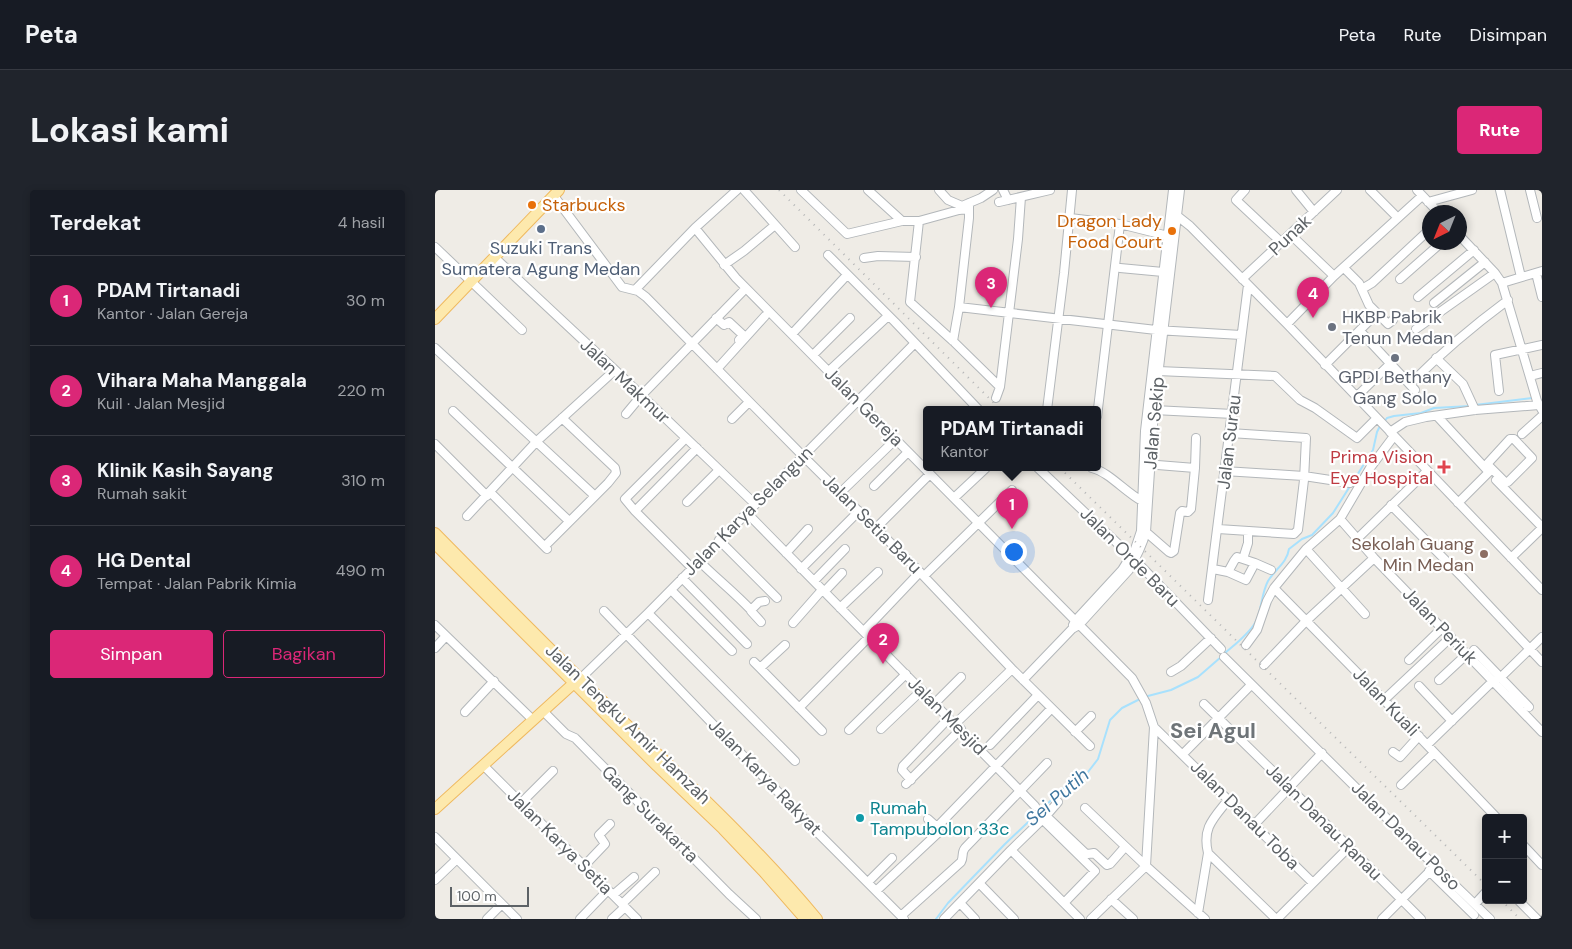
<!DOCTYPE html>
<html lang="id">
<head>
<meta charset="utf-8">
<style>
	:root { --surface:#171b24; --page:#20242c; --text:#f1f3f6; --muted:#9ea1a6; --line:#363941; --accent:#db2777 }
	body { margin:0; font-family:"DM Sans",sans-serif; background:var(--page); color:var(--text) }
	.controls { position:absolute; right:15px; bottom:15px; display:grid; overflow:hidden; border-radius:5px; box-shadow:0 2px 8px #0003 }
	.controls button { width:45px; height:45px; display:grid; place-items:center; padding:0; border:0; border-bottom:1px solid var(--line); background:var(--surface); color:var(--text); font:25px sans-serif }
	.compass { position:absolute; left:987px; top:15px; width:45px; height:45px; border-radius:50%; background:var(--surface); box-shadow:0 2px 8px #0003; rotate:223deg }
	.scale { position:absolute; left:15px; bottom:12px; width:79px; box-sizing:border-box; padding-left:5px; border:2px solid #5d6266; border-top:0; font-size:14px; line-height:18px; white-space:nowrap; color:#5d6266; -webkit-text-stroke:4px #fff; paint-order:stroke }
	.you { position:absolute; left:578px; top:361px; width:18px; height:18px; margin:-12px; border:4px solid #fff; border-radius:50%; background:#1a73e8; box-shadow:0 0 0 8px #1a73e833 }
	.badge { display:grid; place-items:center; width:32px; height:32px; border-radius:50%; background:var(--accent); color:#fff; font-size:16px; font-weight:700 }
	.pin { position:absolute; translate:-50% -41px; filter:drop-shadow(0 1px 2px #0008) }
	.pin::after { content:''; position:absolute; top:26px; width:18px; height:15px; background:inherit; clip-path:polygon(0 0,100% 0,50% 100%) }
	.popup { position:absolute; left:488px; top:216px; width:178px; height:65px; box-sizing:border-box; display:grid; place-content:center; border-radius:5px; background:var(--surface); filter:drop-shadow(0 1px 4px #0005); font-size:16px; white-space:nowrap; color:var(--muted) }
	.popup b { font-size:19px; color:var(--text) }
	.popup::after { content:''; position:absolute; left:50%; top:100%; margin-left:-10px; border:10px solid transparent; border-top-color:var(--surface) }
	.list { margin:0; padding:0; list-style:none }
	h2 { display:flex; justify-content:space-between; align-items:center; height:65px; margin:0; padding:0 20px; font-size:21px }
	h2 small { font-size:16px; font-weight:400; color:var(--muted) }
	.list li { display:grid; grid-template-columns:32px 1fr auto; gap:15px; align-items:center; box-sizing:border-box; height:90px; padding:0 20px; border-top:1px solid var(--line) }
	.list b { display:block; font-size:19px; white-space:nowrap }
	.list p { margin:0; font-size:16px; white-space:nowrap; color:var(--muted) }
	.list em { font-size:16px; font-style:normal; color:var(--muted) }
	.actions { display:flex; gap:10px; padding:15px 20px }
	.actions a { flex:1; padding:11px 0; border:1px solid var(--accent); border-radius:5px; text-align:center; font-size:18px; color:var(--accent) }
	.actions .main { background:var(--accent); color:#fff }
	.map { position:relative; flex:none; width:1107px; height:729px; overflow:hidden; border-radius:5px }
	header { display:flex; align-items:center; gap:30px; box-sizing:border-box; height:70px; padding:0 25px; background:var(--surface); border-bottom:1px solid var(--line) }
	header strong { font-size:24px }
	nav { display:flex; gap:28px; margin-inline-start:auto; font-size:18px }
	.intro { display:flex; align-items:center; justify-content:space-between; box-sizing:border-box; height:120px; padding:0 30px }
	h1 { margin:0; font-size:35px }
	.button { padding:12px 22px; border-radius:5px; background:var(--accent); color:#fff; font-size:18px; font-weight:700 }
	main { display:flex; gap:30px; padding:0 30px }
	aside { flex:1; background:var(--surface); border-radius:5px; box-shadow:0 2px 8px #0003 }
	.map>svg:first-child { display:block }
</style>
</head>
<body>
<header>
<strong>Peta</strong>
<nav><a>Peta</a><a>Rute</a><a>Disimpan</a></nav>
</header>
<div class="intro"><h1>Lokasi kami</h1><a class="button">Rute</a></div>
<main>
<aside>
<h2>Terdekat<small>4 hasil</small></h2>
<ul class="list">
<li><span class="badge">1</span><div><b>PDAM Tirtanadi</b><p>Kantor · Jalan Gereja</p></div><em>30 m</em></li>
<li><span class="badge">2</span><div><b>Vihara Maha Manggala</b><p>Kuil · Jalan Mesjid</p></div><em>220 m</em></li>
<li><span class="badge">3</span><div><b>Klinik Kasih Sayang</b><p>Rumah sakit</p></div><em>310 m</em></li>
<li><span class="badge">4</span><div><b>HG Dental</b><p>Tempat · Jalan Pabrik Kimia</p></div><em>490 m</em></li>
</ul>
<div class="actions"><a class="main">Simpan</a><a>Bagikan</a></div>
</aside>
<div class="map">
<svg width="1107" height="729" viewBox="0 0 1107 729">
	<rect width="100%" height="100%" fill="#efece6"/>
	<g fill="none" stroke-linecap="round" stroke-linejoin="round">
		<path stroke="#a8e1fd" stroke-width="2" d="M1040,215L1097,208
			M949,232L952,228L959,226L986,223L999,218L1035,216
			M789,464C799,455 813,445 820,433C827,421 826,404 833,391C840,379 852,373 854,359L867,349L877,345L898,323L938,260L942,242L945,236
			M709,507L736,500L763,487L786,467
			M501,729L513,713L570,654L631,596L653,582L663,569L675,530L687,518L705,509"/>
		<g stroke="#b3b7ba" stroke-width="10">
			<path id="minor" d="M309,0L360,57
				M366,0L412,44L467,31H484L524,20L534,19
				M433,0L467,31
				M504,0L513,10L527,16L546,8L558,0
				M568,0L573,10
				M810,0L801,10L847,53
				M861,0L879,22
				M935,0L963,28
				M982,0L1003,22
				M1065,0L1086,87
				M1095,0L1102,28
				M119,6L187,97L203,101L211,107L368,266L480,377L577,479L655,556
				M564,12L615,0
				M993,12L1037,0
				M736,21L755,36L852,134L1107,400
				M635,28L685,34L733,46
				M484,31L475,112L518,151L565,197L583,49L586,7
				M260,38L301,88L697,488L711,513L719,537L711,676L770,729
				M855,44L899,86
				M1024,45L1060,83L1067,93L1102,211L1107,220
				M0,57L87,140
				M393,65L460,132L544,220
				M59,67L180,180L320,314
				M429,68L443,66L481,67
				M289,75L309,61L340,35
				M685,78L728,82
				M909,78L924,93L934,115L953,134L958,130
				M1101,83L1107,107
				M807,89L902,0
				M965,89L1007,52
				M1067,93L1107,81
				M927,99L937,93L994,40
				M200,100L260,38L302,0
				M983,107L1039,60
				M999,113L1050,72
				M524,117L721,140L806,145
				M281,128L289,135L294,132L308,145L304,150
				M852,134L899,86L987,6
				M981,139L1060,83
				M925,141L980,200
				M357,144L412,85
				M518,151L524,117L534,28V13
				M0,158L160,306
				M378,165L415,128
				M1001,168L1028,194L1040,220
				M890,175L942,123
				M282,179L330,126
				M394,181L453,126
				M723,181L840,186L865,210L880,218L922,248L942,228
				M1095,186L1107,183
				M975,194C1006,163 1038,136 1073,110
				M1064,201L1060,165L1107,155
				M921,207L956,173
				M561,208L565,197
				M612,220L629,83L637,0
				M719,220L798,224
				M18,221L134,331
				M191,224L206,206L311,98
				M1002,226L1053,281
				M662,227L685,34
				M297,229L314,212
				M955,242L970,232L991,227L1040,220L1104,215
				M1087,244L1107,226
				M251,248L190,309L200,321L257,378
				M0,254L52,306
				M710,274L760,278L761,248
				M603,278L700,370L786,459
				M657,278C674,282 690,302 707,311
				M789,281L869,286L915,293
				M1061,290L1107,337
				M439,296L473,262
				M55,302L112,359
				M405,303L461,249
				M519,308L551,278
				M252,312L284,280
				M1023,313L1057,279L1070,292H1073L1097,268L1079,249H1075L1053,273V275L1057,279
				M956,315L1028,388L1107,472
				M200,321L262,258
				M312,323L600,616
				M32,326L102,251L180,180
				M905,329L939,368L1107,542
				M441,338L495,284
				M783,339L859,344L863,340L869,290L871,248L795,243
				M707,341L711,342L734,362L736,363L739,361L745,323L747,321L753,322L756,319L760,278
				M922,349L992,281
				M284,350L342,408
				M110,356L173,293L181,283L180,278L127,228
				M871,359L930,424
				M351,363L373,339
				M1076,368L1107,338
				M808,369L813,353V341
				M264,371C281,388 299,402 316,420V421L326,432
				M366,379L424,321
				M778,379L793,382L811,390L820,373
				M793,382L799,371L802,367L820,373L836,380
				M489,386L577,300
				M247,388L312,454
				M379,391L410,359
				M839,398L949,510L1062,628
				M236,400L297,461
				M389,402L407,383
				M773,410L813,95
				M405,418L443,382
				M316,420L324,412L330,411
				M169,421L375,635L469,729
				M213,423L360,571
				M358,433L387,400
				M0,435L98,530
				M638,435L640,431L687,380L700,359L706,341L710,241L738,0
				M429,441L485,382
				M811,455L822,440L832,411L839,398L871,359L905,329L935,278L959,246
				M0,458L11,446
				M1039,460L1094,517
				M789,467L1000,676L1055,729
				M974,470L1007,438
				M319,472L325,478L350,455
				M829,475L871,431L939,368
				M325,478L387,541
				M736,482L746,476L776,448
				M1065,488L1107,447
				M145,489L213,423L480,153
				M588,490L637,439L644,435L694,380C701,368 707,356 711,342L719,220L745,0
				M1004,490L1032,464
				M984,496L1017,531
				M949,510L1016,447
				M500,513L526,487
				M769,514L855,598L986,729
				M364,518L434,447
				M108,521L131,544L140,548L294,704L321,729
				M30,522L59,491
				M520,534L577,479
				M719,537L878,693
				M446,539L487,500
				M414,540L471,484
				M640,542L656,526
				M555,555L603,505
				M992,555L1058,491
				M958,562L965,567L984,546
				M748,564L816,495
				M48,575L202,729
				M476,590L467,580L468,576L514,528
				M471,594L526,539
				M966,595L999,563
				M793,610C778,629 767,638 773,663L841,729
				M86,613L118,581
				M650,618L711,676L656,729
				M611,626L623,612
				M607,629L660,681L629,713
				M819,635L887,563
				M502,637L613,522
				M0,647L82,729
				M1088,655L1107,675
				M576,660L645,729
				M149,676L170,654L164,645L175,634
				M994,681L1039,725
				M0,690L22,669
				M433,692L457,668
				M544,693L579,729
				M441,701L504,642L502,637L493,629
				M178,705L199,687
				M676,709L698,729
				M1083,710L1102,729
				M525,713L540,729
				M187,714L220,682
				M1040,714L1051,702
				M763,723L773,663
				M466,726L526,672C529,667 526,663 530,658L612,573
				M52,729L67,714
				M145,729L173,700
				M177,729L190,717
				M509,729L576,660L611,626L650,663L653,664L659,663L672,675L675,674L690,657
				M842,729L914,657
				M947,729L1000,676"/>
		</g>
		<g stroke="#efb95f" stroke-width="12">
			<path id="major" d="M0,129L124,0
				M0,343C62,406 125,469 188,531C255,595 323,658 382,729
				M0,354L222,576L288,639L328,681L370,729
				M0,619L139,493"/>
		</g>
		<use href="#minor" stroke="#fff" stroke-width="8"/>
		<use href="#major" stroke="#fde9ad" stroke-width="10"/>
		<path stroke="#b4b5b6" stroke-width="2" stroke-dasharray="1 6" stroke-linecap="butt" d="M344,0L566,220
			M625,278L1051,695
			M1066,710L1085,729"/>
	</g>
	<g fill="#e8710a" stroke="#fff" stroke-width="2">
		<circle cx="97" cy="15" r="5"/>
		<circle cx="737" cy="41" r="5"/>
	</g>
	<circle fill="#5c6f8a" stroke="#fff" stroke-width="2" cx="106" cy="39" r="5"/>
	<g fill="#6b7280" stroke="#fff" stroke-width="2">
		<circle cx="897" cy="137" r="5"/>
		<circle cx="960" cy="168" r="5"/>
	</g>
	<path fill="#e0444e" stroke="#fff" stroke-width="2" d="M1006.5 269.5h5v5h5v5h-5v5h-5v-5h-5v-5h5z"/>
	<circle fill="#8d6e63" stroke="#fff" stroke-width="2" cx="1049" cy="364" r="5"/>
	<circle fill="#0f9aa8" stroke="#fff" stroke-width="2" cx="425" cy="628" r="5"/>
	<g text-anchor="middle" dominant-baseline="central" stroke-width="4.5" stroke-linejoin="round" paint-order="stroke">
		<g font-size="18" fill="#c56008" stroke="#fff" text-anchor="start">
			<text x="107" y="15">Starbucks</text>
			<text x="727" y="31" text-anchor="end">Dragon Lady<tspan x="727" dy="21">Food Court</tspan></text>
		</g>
		<g font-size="18" fill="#5d6266" stroke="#fff">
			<text transform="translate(855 45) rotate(-43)">Punak</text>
			<text transform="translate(190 191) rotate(43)">Jalan Makmur</text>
			<text transform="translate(429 217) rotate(45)">Jalan Gereja</text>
			<text transform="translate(719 233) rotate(-85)">Jalan Sekip</text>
			<text transform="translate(794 252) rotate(-83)">Jalan Surau</text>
			<text transform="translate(313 321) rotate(-45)">Jalan Karya Selangun</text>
			<text transform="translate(437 334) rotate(45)">Jalan Setia Baru</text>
			<text transform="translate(695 367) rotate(45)">Jalan Orde Baru</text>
			<text transform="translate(1005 436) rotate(46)">Jalan Periuk</text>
			<text transform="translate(951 512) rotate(46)">Jalan Kuali</text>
			<text transform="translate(512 526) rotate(45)">Jalan Mesjid</text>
			<text transform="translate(193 534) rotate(44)">Jalan Tengku Amir Hamzah</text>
			<text transform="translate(330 587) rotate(46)">Jalan Karya Rakyat</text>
			<text transform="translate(215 624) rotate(45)">Gang Surakarta</text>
			<text transform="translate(810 625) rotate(45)">Jalan Danau Toba</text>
			<text transform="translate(889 632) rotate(45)">Jalan Danau Ranau</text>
			<text transform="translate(971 646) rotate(45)">Jalan Danau Poso</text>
			<text transform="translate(125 652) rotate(45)">Jalan Karya Setia</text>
		</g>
		<g font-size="18" fill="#4e5e75" stroke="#fff">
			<text x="106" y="58">Suzuki Trans<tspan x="106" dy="21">Sumatera Agung Medan</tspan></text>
		</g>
		<g font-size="18" fill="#5b616d" stroke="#fff" text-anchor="start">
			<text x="907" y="127">HKBP Pabrik<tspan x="907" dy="21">Tenun Medan</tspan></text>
			<text x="960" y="187" text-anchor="middle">GPDI Bethany<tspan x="960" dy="21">Gang Solo</tspan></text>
		</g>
		<g font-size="18" fill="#be3a42" stroke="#fff" text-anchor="end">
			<text x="998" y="267">Prima Vision<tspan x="998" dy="21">Eye Hospital</tspan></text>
		</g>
		<g font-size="18" fill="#785e54" stroke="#fff" text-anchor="end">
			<text x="1039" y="354">Sekolah Guang<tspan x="1039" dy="21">Min Medan</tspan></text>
		</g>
		<g font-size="18" fill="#0d838f" stroke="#fff" text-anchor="start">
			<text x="435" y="618">Rumah<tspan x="435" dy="21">Tampubolon 33c</tspan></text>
		</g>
		<g font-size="19" font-style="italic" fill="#3f779f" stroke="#fff">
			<text transform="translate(622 607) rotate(-41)">Sei Putih</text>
		</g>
		<g font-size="22" font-weight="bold" fill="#6e7478" stroke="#fff">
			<text x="778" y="540">Sei Agul</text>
		</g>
	</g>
</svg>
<div class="controls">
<button>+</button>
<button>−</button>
</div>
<svg class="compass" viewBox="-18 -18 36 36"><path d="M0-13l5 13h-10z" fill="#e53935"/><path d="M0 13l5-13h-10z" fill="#9ea1a6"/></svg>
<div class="scale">100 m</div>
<div class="you"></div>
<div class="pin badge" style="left:577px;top:339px">1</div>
<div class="popup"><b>PDAM Tirtanadi</b>Kantor</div>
<div class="pin badge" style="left:448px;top:474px">2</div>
<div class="pin badge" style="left:556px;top:118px">3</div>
<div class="pin badge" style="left:878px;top:128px">4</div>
</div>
</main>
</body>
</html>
